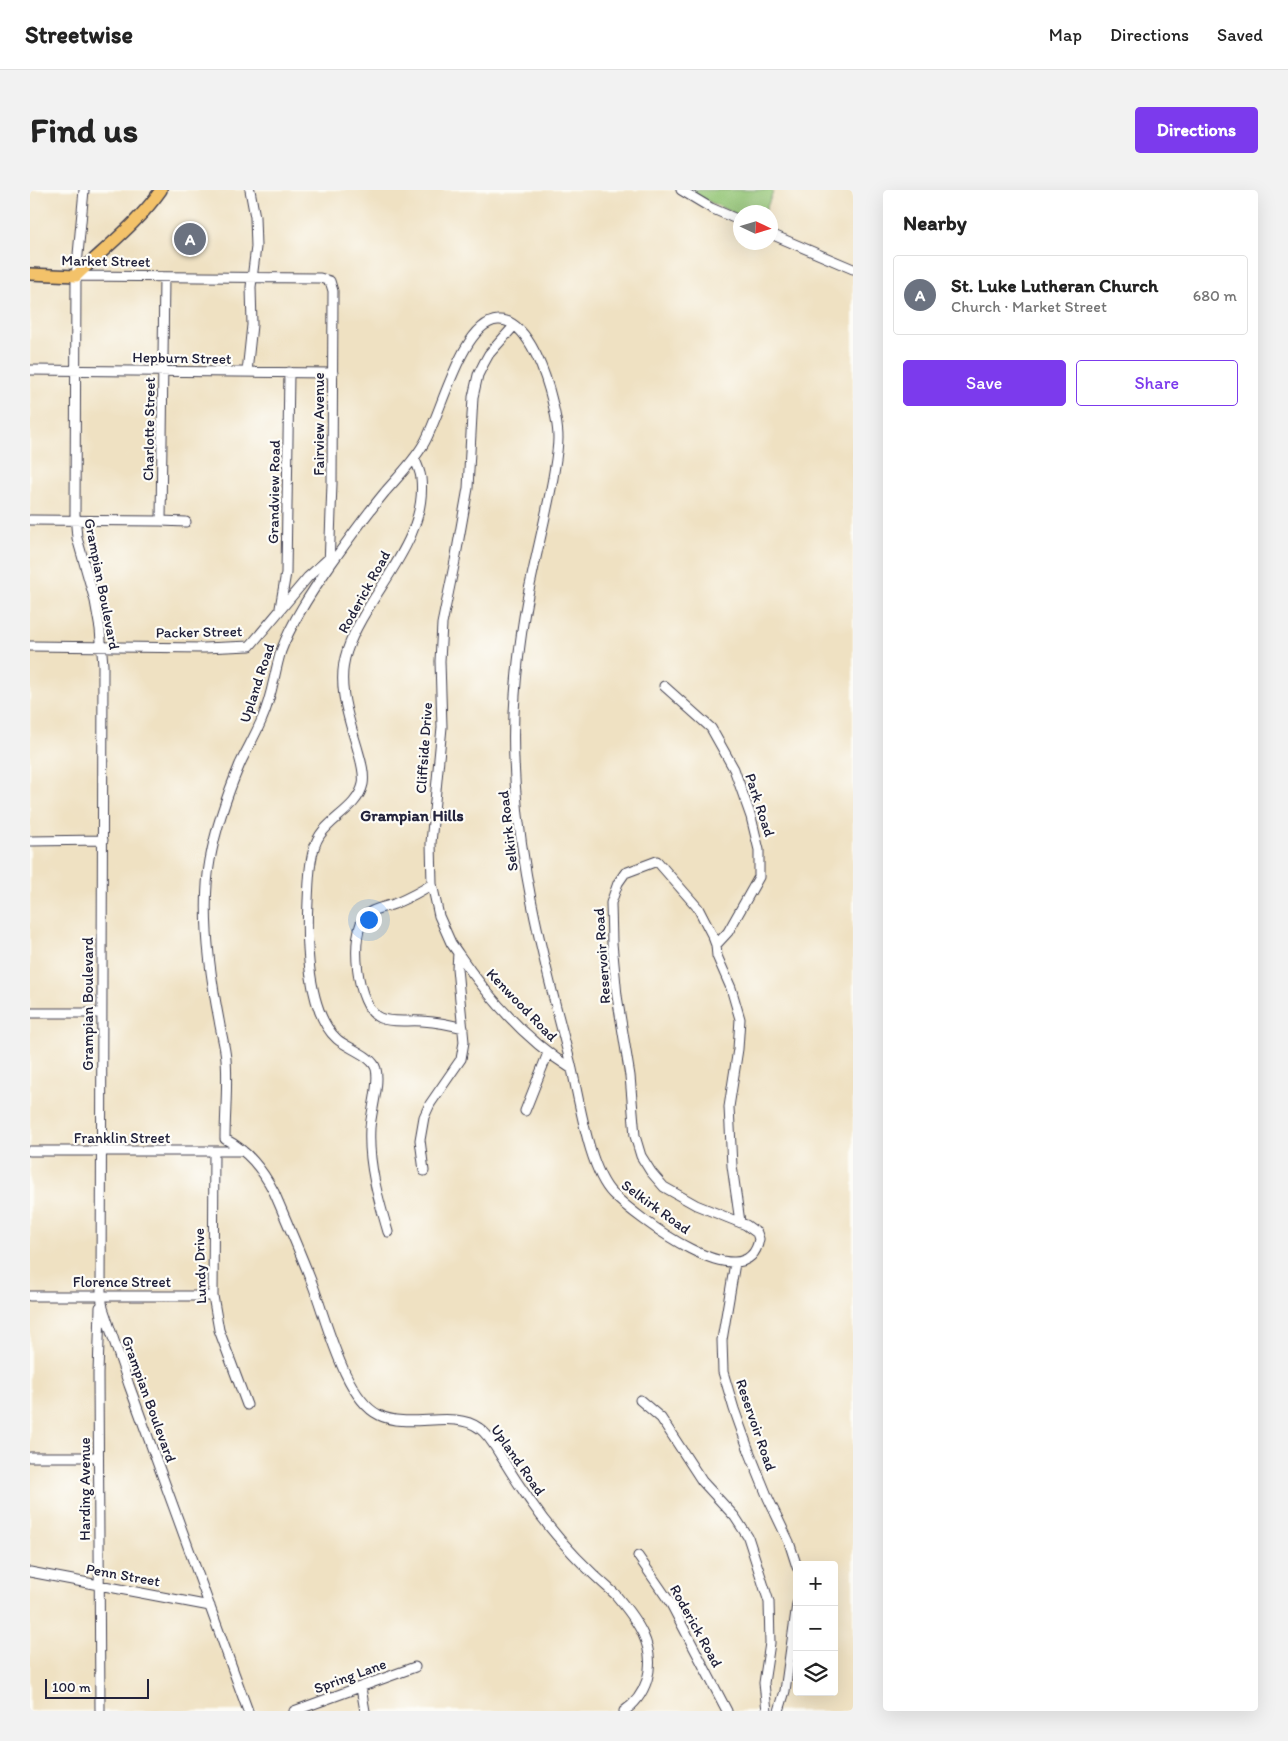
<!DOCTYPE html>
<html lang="en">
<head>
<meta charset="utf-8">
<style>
	:root { --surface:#fff; --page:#f2f2f2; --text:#222; --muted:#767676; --line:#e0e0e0; --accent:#7c3aed }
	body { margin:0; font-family:Itim,sans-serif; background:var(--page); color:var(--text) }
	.controls { position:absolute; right:15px; bottom:15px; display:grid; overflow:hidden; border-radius:5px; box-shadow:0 5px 20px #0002 }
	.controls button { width:45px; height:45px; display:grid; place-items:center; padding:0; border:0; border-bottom:1px solid var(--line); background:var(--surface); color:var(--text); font:25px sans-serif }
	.compass { position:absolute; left:703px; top:15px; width:45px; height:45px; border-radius:50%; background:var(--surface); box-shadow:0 5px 20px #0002; rotate:94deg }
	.scale { position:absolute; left:15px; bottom:12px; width:104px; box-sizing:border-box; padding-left:5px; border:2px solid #22223b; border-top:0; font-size:14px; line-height:18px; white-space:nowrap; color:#22223b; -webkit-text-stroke:4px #fdfcf7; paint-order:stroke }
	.you { position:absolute; left:338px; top:729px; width:18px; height:18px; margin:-12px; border:4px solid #fff; border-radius:50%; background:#1a73e8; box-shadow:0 0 0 8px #1a73e833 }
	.badge { display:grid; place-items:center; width:32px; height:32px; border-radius:50%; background:var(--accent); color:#fff; font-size:16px; font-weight:700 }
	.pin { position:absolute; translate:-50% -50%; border:2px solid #fff; box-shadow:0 1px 5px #0006 }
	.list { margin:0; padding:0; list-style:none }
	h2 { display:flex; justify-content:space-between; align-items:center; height:65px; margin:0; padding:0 20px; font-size:21px }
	h2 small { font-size:16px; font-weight:400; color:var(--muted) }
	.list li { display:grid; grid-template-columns:32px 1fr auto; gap:15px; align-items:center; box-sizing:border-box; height:80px; margin:0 10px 10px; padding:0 10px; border:1px solid var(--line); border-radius:5px }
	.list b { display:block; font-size:19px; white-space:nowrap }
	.list p { margin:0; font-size:16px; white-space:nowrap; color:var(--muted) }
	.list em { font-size:16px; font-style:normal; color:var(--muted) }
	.actions { display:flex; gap:10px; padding:15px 20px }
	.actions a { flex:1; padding:11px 0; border:1px solid var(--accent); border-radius:5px; text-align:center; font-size:18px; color:var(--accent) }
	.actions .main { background:var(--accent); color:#fff }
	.icon { flex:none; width:28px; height:28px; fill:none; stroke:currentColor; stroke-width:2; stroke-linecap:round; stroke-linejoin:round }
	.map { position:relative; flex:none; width:823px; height:1521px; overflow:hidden; border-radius:5px }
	header { display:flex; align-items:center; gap:30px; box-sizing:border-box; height:70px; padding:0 25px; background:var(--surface); border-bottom:1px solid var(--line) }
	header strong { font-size:24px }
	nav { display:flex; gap:28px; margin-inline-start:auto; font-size:18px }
	.intro { display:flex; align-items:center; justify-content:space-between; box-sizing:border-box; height:120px; padding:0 30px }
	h1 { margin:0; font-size:35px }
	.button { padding:12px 22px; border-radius:5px; background:var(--accent); color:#fff; font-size:18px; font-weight:700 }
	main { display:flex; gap:30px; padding:0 30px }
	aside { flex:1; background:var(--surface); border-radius:5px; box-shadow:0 5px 20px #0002 }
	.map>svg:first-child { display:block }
</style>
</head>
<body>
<header>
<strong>Streetwise</strong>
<nav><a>Map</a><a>Directions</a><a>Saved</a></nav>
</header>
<div class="intro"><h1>Find us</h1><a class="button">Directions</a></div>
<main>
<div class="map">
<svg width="823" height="1521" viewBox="0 0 823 1521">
	<rect width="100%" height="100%" fill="#fdfcf7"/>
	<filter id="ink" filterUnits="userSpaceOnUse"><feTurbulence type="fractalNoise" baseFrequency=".02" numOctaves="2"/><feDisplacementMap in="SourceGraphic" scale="10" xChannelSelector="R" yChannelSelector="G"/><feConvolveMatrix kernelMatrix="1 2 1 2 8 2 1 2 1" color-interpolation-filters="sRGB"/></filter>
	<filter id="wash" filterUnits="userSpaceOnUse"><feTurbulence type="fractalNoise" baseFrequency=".0096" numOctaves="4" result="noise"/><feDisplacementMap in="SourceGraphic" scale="20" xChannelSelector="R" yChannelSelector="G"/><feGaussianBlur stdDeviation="1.12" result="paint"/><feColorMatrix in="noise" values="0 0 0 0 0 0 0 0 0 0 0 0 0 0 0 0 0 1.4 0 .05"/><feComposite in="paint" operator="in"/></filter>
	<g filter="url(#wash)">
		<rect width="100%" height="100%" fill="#efe1c2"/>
		<path fill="#93c575" stroke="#5a7458" d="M659,0H741L743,2L735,22H711L710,26L671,8Z"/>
	</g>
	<g filter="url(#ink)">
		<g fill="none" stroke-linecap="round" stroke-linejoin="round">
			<g stroke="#413f4f" stroke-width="11">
				<path id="minor" d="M54,0L46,86L45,324L47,348L65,411L70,439L73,475L71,1106L73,1118L99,1195L218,1521
					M651,0L681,18L711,31
					M741,44L823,79
					M46,86L290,88L300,91L303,101L302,293L299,377
					M0,180L303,183
					M217,182L222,135L221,97L226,57L225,27L220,0
					M0,330L131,331L156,332
					M131,331L134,87
					M250,418L256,383L259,182
					M0,456L174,458L220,456L278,387L300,367
					M634,496L681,538L704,579L721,627L729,660V687L698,742L686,755
					M0,651L73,650
					M428,763C458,807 497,851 542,879
					M0,823H71
					M433,838C419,834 406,832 392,831C378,830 362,833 350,828C326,818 319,742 336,725C343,718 356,717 364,714C378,708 390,702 402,694L401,653L412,537L410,471L412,434L425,371L438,298L443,207L448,185L454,173L459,164L484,136
					M495,921L518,863
					M0,961H213
					M184,961L183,1106L189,1140L217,1215
					M394,981L390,950L394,927L400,914L431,869L434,852L427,778L428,763L421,753L409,726L402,694
					M358,1042C348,1008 338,974 340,938C341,922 350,893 346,879C343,866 317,858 307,849C277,822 276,749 278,711C279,692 279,661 290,645C302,627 328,617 333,594C335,582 330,568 327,557C318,526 306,493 317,461C336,404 398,353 391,288C390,281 387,274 384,268
					M705,1073L692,1150L693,1182L704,1219L719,1261L738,1308L759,1352L767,1377
					M0,1106H183
					M70,1117L68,1184L70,1521
					M610,1210L631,1228L672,1291L705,1327L718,1347L739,1412L740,1453L734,1493L737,1521
					M0,1267H68
					M608,1366L641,1414L697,1521
					M0,1382L180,1416
					M331,1498L335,1521
					M264,1521L385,1477
					M594,1521C605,1514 613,1502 617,1490C627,1456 606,1429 585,1404C554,1377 524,1346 501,1312C491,1298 481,1283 472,1268C466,1258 459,1245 449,1238C424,1219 378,1240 349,1225C314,1208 296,1128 282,1093C270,1062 257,1032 244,1002C232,979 218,961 195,949C195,923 198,896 196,869C195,856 191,843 189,830C179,779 171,720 180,670C186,637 197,605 210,574C217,559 226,544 232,529C242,507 244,484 251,461C262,431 282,401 301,374C318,350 336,325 355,302C368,287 383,272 393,255C410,229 431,132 468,130C495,128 513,178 519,199C523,214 528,231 528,248C528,261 525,275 523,288C517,321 509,353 502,386C493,425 488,465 485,505C476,630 509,752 540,871C549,906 558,979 583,1004C605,1026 718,1113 729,1049L727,1043L716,1035L666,1015L634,997L621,982L611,966L605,946L600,886L587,806L582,753L581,713L588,693L595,683L627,671L668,718L683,747L686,755L687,766L701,798L710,829L708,859L699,917L702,976L710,1032
					M749,1521L755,1501L767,1414"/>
			</g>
			<g stroke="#413f4f" stroke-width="14">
				<path id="major" d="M0,84L46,86C75,58 108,33 131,0"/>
			</g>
			<use href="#minor" stroke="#fff" stroke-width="9"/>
			<use href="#major" stroke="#f3c26a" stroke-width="11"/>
		</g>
	</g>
	<g text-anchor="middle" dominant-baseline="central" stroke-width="4.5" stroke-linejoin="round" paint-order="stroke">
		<g font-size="15" fill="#22223b" stroke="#fdfcf7">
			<text transform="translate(76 71) rotate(1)">Market Street</text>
			<text transform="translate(152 168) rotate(1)">Hepburn Street</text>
			<text transform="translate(289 234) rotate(-90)">Fairview Avenue</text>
			<text transform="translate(119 239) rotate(-89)">Charlotte Street</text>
			<text transform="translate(244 302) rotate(-89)">Grandview Road</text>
			<text transform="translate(72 394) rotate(79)">Grampian Boulevard</text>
			<text transform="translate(334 402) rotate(-61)">Roderick Road</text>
			<text transform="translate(169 442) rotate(-1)">Packer Street</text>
			<text transform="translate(227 493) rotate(-72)">Upland Road</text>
			<text transform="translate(394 558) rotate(-86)">Cliffside Drive</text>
			<text transform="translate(730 615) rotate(72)">Park Road</text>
			<text transform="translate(478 641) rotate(-97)">Selkirk Road</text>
			<text transform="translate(572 766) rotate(-94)">Reservoir Road</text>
			<text transform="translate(58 814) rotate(-90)">Grampian Boulevard</text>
			<text transform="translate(492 815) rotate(46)">Kenwood Road</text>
			<text x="92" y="948">Franklin Street</text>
			<text transform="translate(626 1017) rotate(36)">Selkirk Road</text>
			<text transform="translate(170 1076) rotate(-92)">Lundy Drive</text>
			<text x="92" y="1092">Florence Street</text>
			<text transform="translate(119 1209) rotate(70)">Grampian Boulevard</text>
			<text transform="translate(726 1235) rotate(71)">Reservoir Road</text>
			<text transform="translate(488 1270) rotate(55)">Upland Road</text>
			<text transform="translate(55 1299) rotate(-90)">Harding Avenue</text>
			<text transform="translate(93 1385) rotate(10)">Penn Street</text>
			<text transform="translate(666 1436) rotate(61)">Roderick Road</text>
			<text transform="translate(320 1486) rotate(-20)">Spring Lane</text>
		</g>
		<g font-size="16" font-weight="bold" fill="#22223b" stroke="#fdfcf7">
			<text x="382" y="625">Grampian Hills</text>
		</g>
	</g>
</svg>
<div class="controls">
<button>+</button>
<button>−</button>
<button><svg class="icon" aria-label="layers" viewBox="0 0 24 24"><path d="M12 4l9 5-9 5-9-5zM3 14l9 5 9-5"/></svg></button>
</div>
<svg class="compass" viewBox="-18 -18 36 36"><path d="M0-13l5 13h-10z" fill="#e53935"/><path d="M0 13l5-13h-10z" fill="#767676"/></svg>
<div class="scale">100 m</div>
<div class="you"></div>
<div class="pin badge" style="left:160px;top:49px;background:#6b7280">A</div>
</div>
<aside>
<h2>Nearby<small></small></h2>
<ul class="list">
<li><span class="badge" style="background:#6b7280">A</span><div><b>St. Luke Lutheran Church</b><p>Church · Market Street</p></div><em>680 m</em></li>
</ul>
<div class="actions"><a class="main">Save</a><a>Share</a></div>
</aside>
</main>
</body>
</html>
